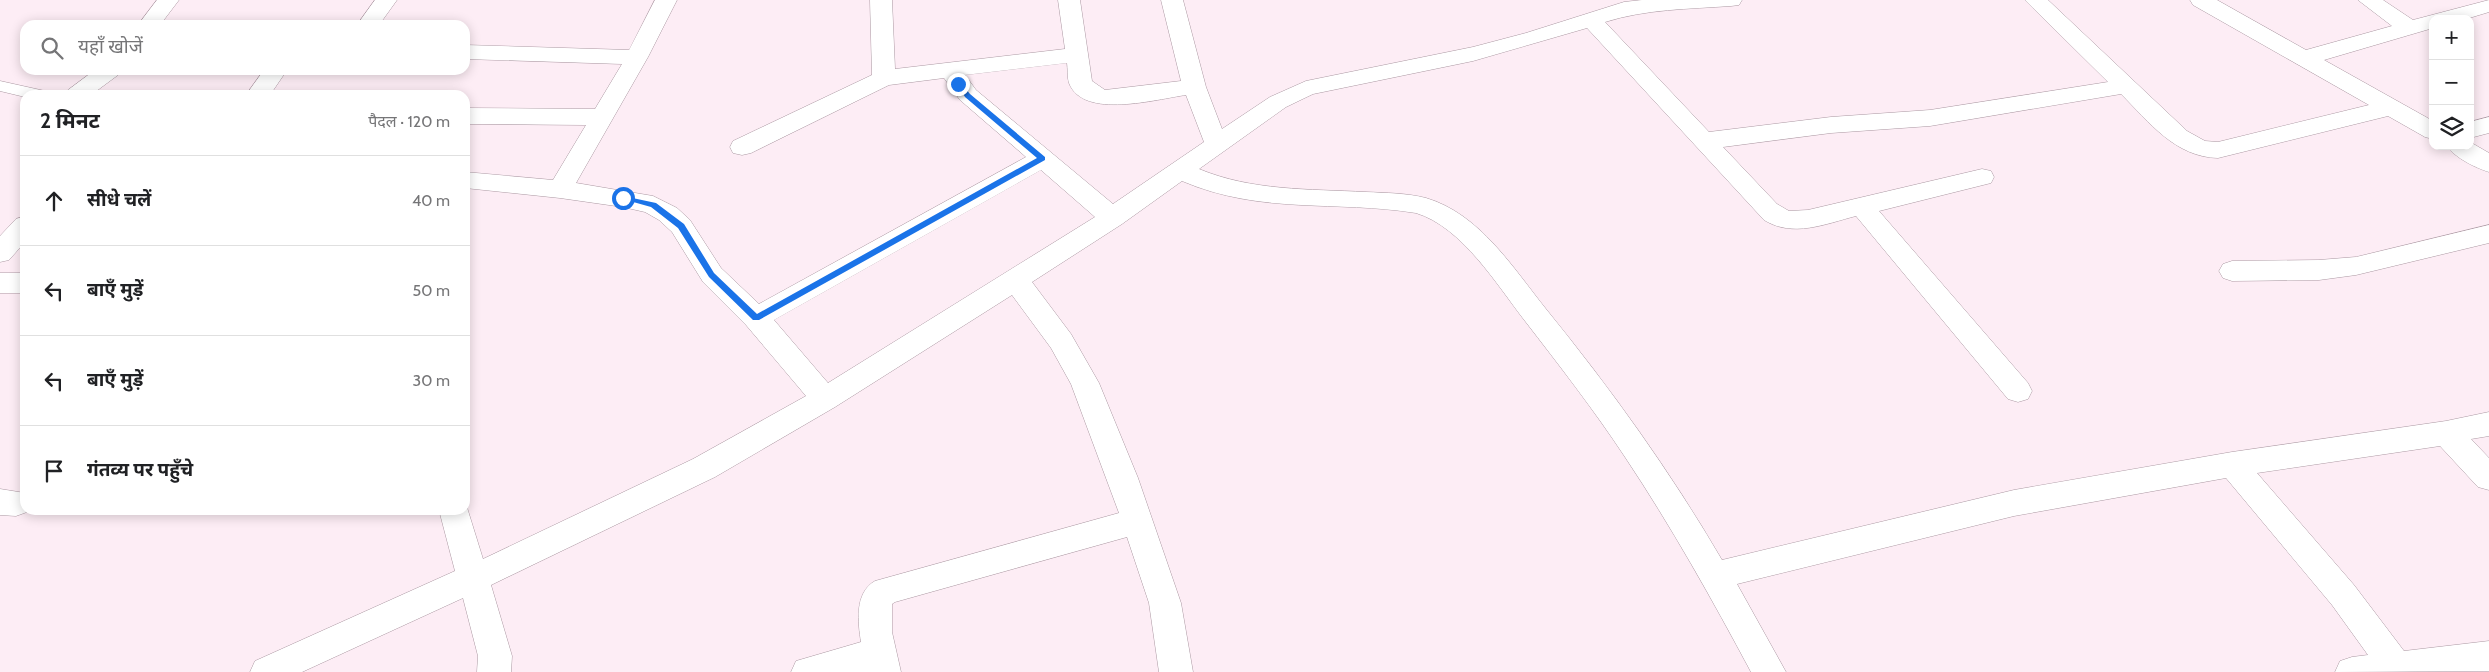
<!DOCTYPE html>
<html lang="hi">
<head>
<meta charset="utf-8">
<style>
	:root { --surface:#fff; --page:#f6f6f6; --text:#202124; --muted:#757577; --line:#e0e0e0 }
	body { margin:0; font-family:Cabin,"Noto Sans Devanagari",sans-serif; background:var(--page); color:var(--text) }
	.controls { position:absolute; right:15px; top:15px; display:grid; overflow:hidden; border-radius:10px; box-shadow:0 2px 12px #0003 }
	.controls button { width:45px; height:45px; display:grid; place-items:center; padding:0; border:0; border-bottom:1px solid var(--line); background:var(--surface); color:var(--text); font:25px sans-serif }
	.stop { position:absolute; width:15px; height:15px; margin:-11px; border:4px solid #1a73e8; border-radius:50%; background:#fff }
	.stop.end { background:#1a73e8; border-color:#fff; box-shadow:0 1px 5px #0008 }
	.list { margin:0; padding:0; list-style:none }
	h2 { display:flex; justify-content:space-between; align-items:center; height:65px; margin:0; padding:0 20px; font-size:21px }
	h2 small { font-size:16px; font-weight:400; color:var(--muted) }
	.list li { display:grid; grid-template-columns:32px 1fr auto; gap:15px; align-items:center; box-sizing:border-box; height:90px; padding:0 20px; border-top:1px solid var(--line) }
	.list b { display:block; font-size:19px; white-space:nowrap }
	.list em { font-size:16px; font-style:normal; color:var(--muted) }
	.icon { flex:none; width:28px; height:28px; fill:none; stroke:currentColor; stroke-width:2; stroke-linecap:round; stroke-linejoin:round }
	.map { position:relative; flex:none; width:2489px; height:672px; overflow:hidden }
	.search { position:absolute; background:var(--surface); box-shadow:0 2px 12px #0003; left:20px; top:20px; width:450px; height:55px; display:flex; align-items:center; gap:12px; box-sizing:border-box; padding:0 18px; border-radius:15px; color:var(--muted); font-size:19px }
	.panel { position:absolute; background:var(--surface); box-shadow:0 2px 12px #0003; left:20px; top:90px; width:450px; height:425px; border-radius:15px }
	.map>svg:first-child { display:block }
</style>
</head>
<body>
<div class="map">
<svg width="2489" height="672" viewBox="0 0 2489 672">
	<rect width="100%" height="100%" fill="#fdedf5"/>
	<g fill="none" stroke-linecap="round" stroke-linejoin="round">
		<g stroke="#ab98a2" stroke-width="1">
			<path id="service" d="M0,81L45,91L47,95H25V97L0,91Z"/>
		</g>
		<g stroke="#ab98a2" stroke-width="1">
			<path id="minor" d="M157,0H179L160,25H138Z
				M375,0H397L379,25H357Z
				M655,0H677L648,57L576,183L653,196L677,208L690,220L721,268L759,304L1026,157L960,100L944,78L889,85L751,153L742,155L733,153L730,147L733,141L872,75L870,0H892L895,69L1065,49L1058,0H1080L1092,81L1105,90L1181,81L1161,0H1183L1206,87L1222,129L1270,97L1306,81L1473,47L1526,33L1624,2L1642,0H1742L1739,5L1731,6C1689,9 1646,9 1605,22L1709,132L1831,117L1930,110L2108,82L2025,0H2048L2187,131L2205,141L2218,142L2369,105L2193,5L2190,0H2217L2306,50L2392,26L2358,0H2383L2413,20L2489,0V12L2466,19H2433V28L2324,60L2433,121V139L2425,137L2388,116L2218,158C2175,157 2149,122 2121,94L1930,126L1831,133L1723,147L1777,204L1789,211L1808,210L1982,169L1991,171L1994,177L1991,183L1879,211L2028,383L2032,391L2028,399L2018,402L2008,399L1856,216C1825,224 1793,238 1764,220L1587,28L1473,61L1313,94L1286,107L1199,169C1252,191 1309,189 1366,192C1386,193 1406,193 1426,198C1480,214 1513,268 1546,309C1611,389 1670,471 1722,560L2014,490L2232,452L2446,421L2489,412V436L2471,439L2489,458V490L2478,487L2440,446L2257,473L2354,585L2404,651L2489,641V671L2335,672L2340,661L2352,657L2368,655L2332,605L2226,478L2014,516L1737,584L1786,672H1751C1712,599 1671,526 1625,457C1594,410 1559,365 1525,321C1497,285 1462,227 1416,213C1335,200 1262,215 1182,181L1122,224L1032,282L1071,334L1099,383L1138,478L1181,603L1193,672H1159L1149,603L1127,537L895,602L892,604V632L901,672H791L796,661L861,642C858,623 854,593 875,581L1119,513L1071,384L1051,348L1012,295L835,407L715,477L491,585L512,656L511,672H477L478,656L463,598L302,672H250L255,661L455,571L439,510H465V501L483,559L693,459L806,396L746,325L703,282L672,232L659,220L645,212L623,207L560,198L465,188V172L553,180L586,125L465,124V108L595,109L622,64L465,59V45L629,50ZM1067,63C1068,69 1067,77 1069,83C1083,120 1157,99 1186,95L1204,142L1113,204L976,90L965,75ZM1041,170L1095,217L828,383L774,320Z
				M95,70H121L118,75L91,95H64L68,90Z
				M264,70H287L270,95H246Z
				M2489,117V133L2470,138V122Z
				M2470,142L2489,153V172C2476,168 2455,158 2447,146H2470Z
				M25,216V242L9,260L0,262V236L16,219Z
				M2489,225V243L2356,275L2319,280L2232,281L2223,278L2219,271L2223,264L2232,261L2319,260L2356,257Z
				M0,273H25V293H0Z
				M0,489L25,493L27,512L16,516L0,515Z"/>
		</g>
		<use href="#service" fill="#fff" fill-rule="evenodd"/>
		<use href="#minor" fill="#fff" fill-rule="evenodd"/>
	</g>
	<path fill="#1a73e8" d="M956,82H960L970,94L1045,157V160L759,320H753L709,277L678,228L651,207L619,198L623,196L656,203L684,224L714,273L757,314L1037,158L965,97Z"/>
</svg>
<div class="controls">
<button>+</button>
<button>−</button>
<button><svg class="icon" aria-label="layers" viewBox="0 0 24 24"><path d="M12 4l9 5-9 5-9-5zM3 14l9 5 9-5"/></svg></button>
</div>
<div class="stop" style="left:623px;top:198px"></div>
<div class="stop end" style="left:958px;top:84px"></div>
<div class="search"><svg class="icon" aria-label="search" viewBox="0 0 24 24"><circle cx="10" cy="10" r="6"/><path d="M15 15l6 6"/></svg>यहाँ खोजें</div>
<section class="panel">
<h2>2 मिनट<small>पैदल · 120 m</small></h2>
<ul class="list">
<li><svg class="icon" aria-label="ahead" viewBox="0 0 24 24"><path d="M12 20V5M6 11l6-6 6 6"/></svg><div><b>सीधे चलें</b></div><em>40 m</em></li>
<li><svg class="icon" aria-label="left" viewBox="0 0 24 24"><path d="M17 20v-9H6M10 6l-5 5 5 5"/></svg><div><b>बाएँ मुड़ें</b></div><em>50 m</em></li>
<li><svg class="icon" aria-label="left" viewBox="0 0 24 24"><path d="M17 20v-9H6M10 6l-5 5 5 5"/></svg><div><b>बाएँ मुड़ें</b></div><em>30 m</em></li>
<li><svg class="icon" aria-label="arrive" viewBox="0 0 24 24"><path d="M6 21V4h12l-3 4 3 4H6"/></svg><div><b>गंतव्य पर पहुँचे</b></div></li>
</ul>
</section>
</div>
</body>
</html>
